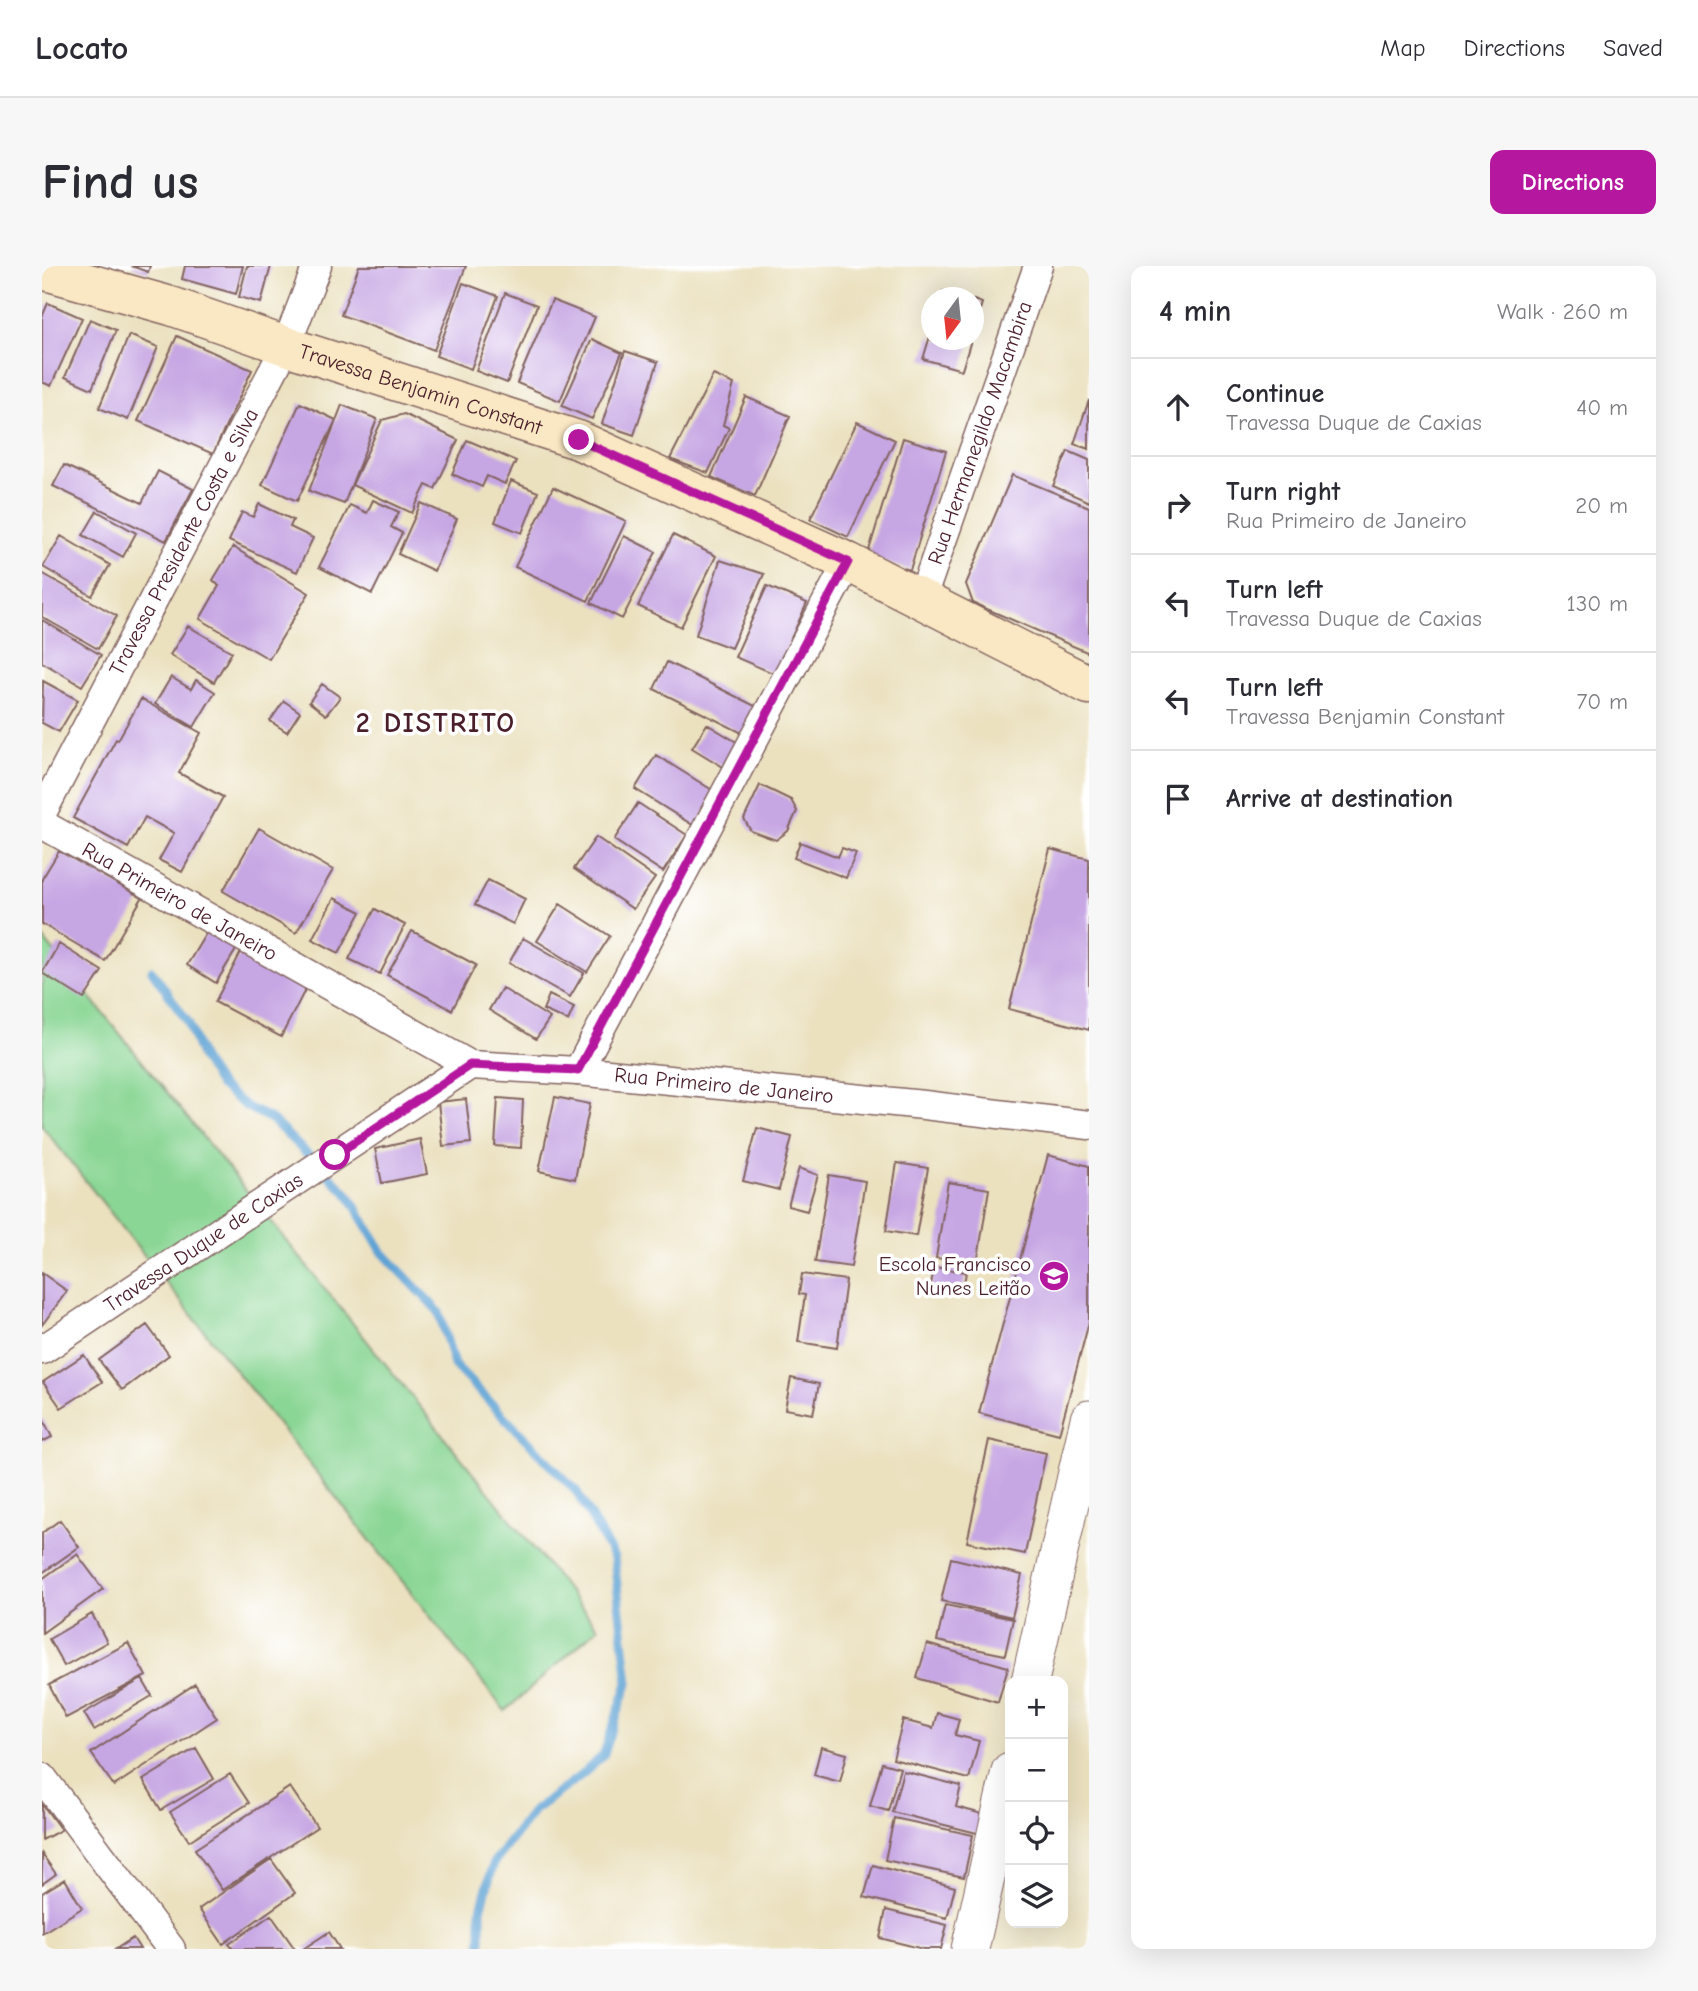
<!DOCTYPE html>
<html lang="en">
<head>
<meta charset="utf-8">
<style>
	:root { --surface:#fff; --page:#f7f7f7; --text:#2b2b33; --muted:#7c7c81; --line:#e1e1e2; --accent:#b5179e }
	body { margin:0; font-family:"Comic Neue",sans-serif; background:var(--page); color:var(--text) }
	.controls { position:absolute; right:21px; bottom:21px; display:grid; overflow:hidden; border-radius:14px; box-shadow:0 7px 28px #0002 }
	.controls button { width:63px; height:63px; display:grid; place-items:center; padding:0; border:0; border-bottom:2px solid var(--line); background:var(--surface); color:var(--text); font:35px sans-serif }
	.compass { position:absolute; left:879px; top:21px; width:63px; height:63px; border-radius:50%; background:var(--surface); box-shadow:0 7px 28px #0002; rotate:195deg }
	.stop { position:absolute; width:21px; height:21px; margin:-16px; border:5px solid #b5179e; border-radius:50%; background:#fff }
	.stop.end { background:#b5179e; border-color:#fff; box-shadow:0 2px 7px #0008 }
	.list { margin:0; padding:0; list-style:none }
	h2 { display:flex; justify-content:space-between; align-items:center; height:91px; margin:0; padding:0 28px; font-size:30px }
	h2 small { font-size:23px; font-weight:400; color:var(--muted) }
	.list li { display:grid; grid-template-columns:46px 1fr auto; gap:21px; align-items:center; box-sizing:border-box; height:98px; padding:0 28px; border-top:2px solid var(--line) }
	.list b { display:block; font-size:26px; white-space:nowrap }
	.list p { margin:0; font-size:23px; white-space:nowrap; color:var(--muted) }
	.list em { font-size:23px; font-style:normal; color:var(--muted) }
	.icon { flex:none; width:38px; height:38px; fill:none; stroke:currentColor; stroke-width:2; stroke-linecap:round; stroke-linejoin:round }
	.map { position:relative; flex:none; width:1047px; height:1683px; overflow:hidden; border-radius:14px }
	header { display:flex; align-items:center; gap:42px; box-sizing:border-box; height:98px; padding:0 35px; background:var(--surface); border-bottom:2px solid var(--line) }
	header strong { font-size:33px }
	nav { display:flex; gap:38px; margin-inline-start:auto; font-size:24px }
	.intro { display:flex; align-items:center; justify-content:space-between; box-sizing:border-box; height:168px; padding:0 42px }
	h1 { margin:0; font-size:49px }
	.button { padding:18px 32px; border-radius:14px; background:var(--accent); color:#fff; font-size:24px; font-weight:700 }
	main { display:flex; gap:42px; padding:0 42px }
	aside { flex:1; background:var(--surface); border-radius:14px; box-shadow:0 7px 28px #0002 }
	.map>svg:first-child { display:block }
</style>
</head>
<body>
<header>
<strong>Locato</strong>
<nav><a>Map</a><a>Directions</a><a>Saved</a></nav>
</header>
<div class="intro"><h1>Find us</h1><a class="button">Directions</a></div>
<main>
<div class="map">
<svg width="1047" height="1683" viewBox="0 0 1047 1683">
	<rect width="100%" height="100%" fill="#fff"/>
	<filter id="ink" filterUnits="userSpaceOnUse"><feTurbulence type="fractalNoise" baseFrequency=".0143" numOctaves="2"/><feDisplacementMap in="SourceGraphic" scale="14" xChannelSelector="R" yChannelSelector="G"/><feConvolveMatrix kernelMatrix="1 2 1 2 8 2 1 2 1" color-interpolation-filters="sRGB"/></filter>
	<filter id="wash" filterUnits="userSpaceOnUse"><feTurbulence type="fractalNoise" baseFrequency=".00686" numOctaves="4" result="noise"/><feDisplacementMap in="SourceGraphic" scale="28" xChannelSelector="R" yChannelSelector="G"/><feGaussianBlur stdDeviation="1.57" result="paint"/><feColorMatrix in="noise" values="0 0 0 0 0 0 0 0 0 0 0 0 0 0 0 0 0 1.4 0 .05"/><feComposite in="paint" operator="in"/></filter>
	<g filter="url(#wash)">
		<rect width="100%" height="100%" fill="#ebe1bf"/>
		<path fill="#8ad694" stroke="#6a7a60" stroke-width="2" d="M0,671L556,1362L463,1445L0,860Z"/>
		<g fill="none" stroke-linecap="round" stroke-linejoin="round">
			<path stroke="#5fa3d4" stroke-width="9" d="M110,705L146,756L160,793L178,820L205,841L229,853L306,928L341,987L397,1046L412,1099L535,1226L572,1292L586,1417L561,1490L538,1510L491,1545L452,1596L439,1643V1683"/>
		</g>
		<g id="blocks">
			<path fill="#c6a6e3" d="M89,0H108L106,6Z
				M143,0H201L194,28L140,13Z
				M205,0H229L219,37L197,31Z
				M317,0H424L392,84L299,49Z
				M421,17L456,30L429,103L394,90Z
				M901,25L920,31L919,32H899Z
				M463,27L495,39L465,117L434,105Z
				M510,34L553,51L518,135L475,117Z
				M932,34L940,37L932,63Z
				M6,37L40,52L9,120L0,116V51Z
				M48,53L74,64L50,123L23,111Z
				M889,67L890,74H929L920,104L881,93Z
				M87,69L116,81L86,154L57,142Z
				M135,70L210,104L171,188L96,155Z
				M550,73L580,87L550,153L520,140Z
				M583,85L616,96L592,169L560,158Z
				M671,109L692,118L681,159L687,162L666,207L628,193Z
				M704,131L748,150L713,230L669,211Z
				M1047,134V183L1032,178Z
				M258,137L294,154L255,235L220,219Z
				M300,139L335,153L302,238L267,225Z
				M362,148L416,174L393,223L384,219L370,247L310,219L340,154Z
				M815,156L853,174L806,271L768,253Z
				M861,172L904,185L868,304L825,291Z
				M425,174L474,195L463,218L445,210L440,221L410,208Z
				M1026,185L1047,194V236L1011,220Z
				M22,199L100,237L116,205L151,223L124,275L11,220Z
				M970,209L1047,241V387L931,337L924,318Z
				M469,215L496,226L480,267L453,256Z
				M511,221L584,255L546,335L473,301Z
				M331,234L357,246L349,261L360,267L330,328L277,301L308,239L325,247Z
				M379,237L415,253L392,305L356,288Z
				M217,238L251,254L248,261L271,272L255,306L187,275L200,246L211,251Z
				M55,245L94,267L81,291L41,269Z
				M631,269L674,290L639,361L596,340Z
				M19,270L68,299L50,330L1,301Z
				M582,270L614,286L580,353L549,337Z
				M191,281L267,327L227,393L158,353L177,320L171,314Z
				M678,294L722,308L689,382L654,369Z
				M0,307L75,350L56,383L0,351Z
				M725,320L765,337L733,408L693,391Z
				M0,354L59,389L40,420L0,396Z
				M146,360L190,386L172,416L128,389Z
				M625,396L719,443L706,470L612,423Z
				M129,411L149,423L154,414L173,426L152,461L113,438Z
				M1,415L36,434L17,466L0,457Z
				M280,418L298,431L284,449L267,436Z
				M99,433L159,467L137,507L181,531L140,606L117,594L132,567L103,551L86,582L31,552L74,473L76,474Z
				M242,435L258,446L245,466L228,455Z
				M665,458L701,480L686,504L650,482Z
				M614,489L675,527L654,561L593,523Z
				M718,519L749,534L755,545L746,565L734,574L709,565L702,553Z
				M596,537L645,569L621,606L572,574Z
				M217,562L291,604L254,667L181,625Z
				M554,571L613,612L591,643L532,603Z
				M758,576L796,591L800,582L814,587L804,612L752,592Z
				M1008,583L1047,593V764L967,743Z
				M17,585L100,632L63,695L0,658V613Z
				M446,614L483,633L471,658L433,639Z
				M292,632L319,646L297,687L270,673Z
				M518,638L568,670L545,706L495,675Z
				M333,643L363,659L338,708L307,693Z
				M166,664L195,682L174,717L145,699Z
				M370,665L434,699L410,744L345,709Z
				M481,672L542,707L528,731L467,697Z
				M17,678L60,705L42,733L0,707Z
				M199,686L265,720L239,771L173,736Z
				M460,722L508,752L494,773L447,744Z
				M507,729L532,741L526,755L501,744Z
				M513,831L548,838L533,913L497,905Z
				M456,832L481,834L479,882L453,880Z
				M424,833L429,877L401,880L396,836Z
				M715,862L750,871L737,924L701,915Z
				M378,873L385,908L340,917L333,883Z
				M1006,889L1047,900V1056L1017,1168L937,1147Z
				M855,897L886,902L874,970L844,965Z
				M757,902L776,909L765,945L746,940Z
				M787,909L823,915L809,1001L773,996Z
				M906,916L947,923L935,998L894,992Z
				M892,1001L924,1006L920,1029L888,1024Z
				M0,1007L25,1025L0,1059Z
				M760,1008L804,1014L795,1082L756,1076L763,1029L757,1028Z
				M105,1059L127,1089L80,1124L57,1094Z
				M42,1089L60,1116L19,1142L1,1116Z
				M749,1112L777,1118L771,1148L743,1143Z
				M0,1151L10,1171L0,1176Z
				M947,1174L1004,1187L983,1288L925,1276Z
				M18,1254L37,1281L0,1307V1267Z
				M35,1288L61,1323L0,1367V1313Z
				M909,1292L980,1309L970,1351L899,1335Z
				M903,1339L971,1353L963,1389L895,1375Z
				M50,1348L65,1376L22,1400L7,1373Z
				M86,1377L104,1410L24,1452L7,1419Z
				M885,1378L966,1401L956,1436L875,1412Z
				M100,1413L110,1430L52,1464L42,1447Z
				M153,1418L175,1452L72,1520L49,1487Z
				M895,1447L917,1453L913,1469L937,1475L927,1513L851,1493L861,1454L891,1462Z
				M779,1481L805,1488L798,1516L772,1509Z
				M154,1482L172,1513L119,1544L101,1514Z
				M840,1497L858,1502L846,1545L828,1540Z
				M861,1505L919,1520L914,1541L944,1549L939,1568L850,1546Z
				M188,1508L207,1537L147,1575L128,1546Z
				M248,1521L275,1561L180,1624L153,1583Z
				M0,1538L19,1564L0,1574Z
				M852,1552L931,1569L922,1611L843,1594Z
				M0,1588L14,1608L0,1618Z
				M229,1593L253,1627L181,1678L157,1643Z
				M831,1599L913,1621L905,1652L822,1631Z
				M23,1613L40,1642L0,1667V1627Z
				M844,1644L905,1659L899,1683H881L838,1672Z
				M229,1649L253,1683H191L187,1678Z
				M287,1666L298,1683H261Z
				M91,1672L98,1683H74Z"/>
		</g>
	</g>
	<g filter="url(#ink)">
		<use href="#blocks" fill-opacity="0" stroke="#82635f" stroke-width="2"/>
		<g fill="none" stroke-linecap="round" stroke-linejoin="round">
			<g stroke="#82635f" stroke-width="31">
				<g id="minor">
					<path id="s1" d="M880,332L996,0"/>
					<path id="s2" d="M0,547L244,80L275,0"/>
					<path id="s3" d="M0,558L428,799L536,805L882,839L1047,859"/>
					<path d="M536,805L806,296"/>
					<path id="s4" d="M0,1084L428,799"/>
					<path d="M0,1511L129,1683"/>
				</g>
			</g>
			<g stroke="#82635f" stroke-width="39">
				<path id="tertiary" d="M988,1415L1047,1153
					M928,1683L968,1505"/>
			</g>
			<g stroke="#82635f" stroke-width="41">
				<g id="secondary">
					<path id="s5" d="M0,4L129,40L244,80L536,174L806,296L1047,419"/>
				</g>
			</g>
			<use href="#minor" stroke="#fff" stroke-width="28"/>
			<use href="#tertiary" stroke="#fff" stroke-width="37"/>
			<use href="#secondary" stroke="#fae7c3" stroke-width="38"/>
		</g>
	</g>
	<g fill="none" stroke-linecap="round" stroke-linejoin="round" filter="url(#ink)">
		<path stroke="#b5179e" stroke-width="9" d="M293,889L428,799L536,804L806,296L537,174"/>
	</g>
	<defs>
		<g id="school-disc" transform="scale(1.575)"><circle r="9.5" fill="#b5179e" stroke="#fff"/><path d="M0-5L7-2L0 1L-7-2ZM-4 1L0 2.5L4 1V4Q0 6-4 4Z" fill="#fff"/></g>
	</defs>
	<g fill-rule="evenodd">
		<use href="#school-disc" x="1012" y="1010"/>
	</g>
	<g text-anchor="middle" dominant-baseline="central" stroke-width="7" stroke-linejoin="round" paint-order="stroke">
		<g font-size="21" fill="#4a1f2b" stroke="#fff">
			<text stroke="none"><textPath href="#s5" startOffset="397">Travessa Benjamin Constant</textPath></text>
			<text stroke="none"><textPath href="#s1" startOffset="175">Rua Hermanegildo Macambira</textPath></text>
			<text stroke="none"><textPath href="#s2" startOffset="306">Travessa Presidente Costa e Silva</textPath></text>
			<text stroke="none"><textPath href="#s3" startOffset="158">Rua Primeiro de Janeiro</textPath></text>
			<text stroke="none"><textPath href="#s3" startOffset="746">Rua Primeiro de Janeiro</textPath></text>
			<text stroke="none"><textPath href="#s4" startOffset="194">Travessa Duque de Caxias</textPath></text>
		</g>
		<g font-size="21" fill="#4a1f2b" stroke="#fff" text-anchor="end">
			<text x="989" y="998">Escola Francisco<tspan x="989" dy="24">Nunes Leitão</tspan></text>
		</g>
		<g font-size="28" font-weight="bold" letter-spacing="2" fill="#4a1f2b" stroke="#fff">
			<text x="394" y="457">2 DISTRITO</text>
		</g>
	</g>
</svg>
<div class="controls">
<button>+</button>
<button>−</button>
<button><svg class="icon" aria-label="locate" viewBox="0 0 24 24"><circle cx="12" cy="12" r="6"/><path d="M12 2v4M12 18v4M2 12h4M18 12h4"/></svg></button>
<button><svg class="icon" aria-label="layers" viewBox="0 0 24 24"><path d="M12 4l9 5-9 5-9-5zM3 14l9 5 9-5"/></svg></button>
</div>
<svg class="compass" viewBox="-18 -18 36 36"><path d="M0-13l5 13h-10z" fill="#e53935"/><path d="M0 13l5-13h-10z" fill="#7c7c81"/></svg>
<div class="stop" style="left:293px;top:889px"></div>
<div class="stop end" style="left:537px;top:174px"></div>
</div>
<aside>
<h2>4 min<small>Walk · 260 m</small></h2>
<ul class="list">
<li><svg class="icon" aria-label="ahead" viewBox="0 0 24 24"><path d="M12 20V5M6 11l6-6 6 6"/></svg><div><b>Continue</b><p>Travessa Duque de Caxias</p></div><em>40 m</em></li>
<li><svg class="icon" aria-label="right" viewBox="0 0 24 24"><path d="M7 20v-9h11M14 6l5 5-5 5"/></svg><div><b>Turn right</b><p>Rua Primeiro de Janeiro</p></div><em>20 m</em></li>
<li><svg class="icon" aria-label="left" viewBox="0 0 24 24"><path d="M17 20v-9H6M10 6l-5 5 5 5"/></svg><div><b>Turn left</b><p>Travessa Duque de Caxias</p></div><em>130 m</em></li>
<li><svg class="icon" aria-label="left" viewBox="0 0 24 24"><path d="M17 20v-9H6M10 6l-5 5 5 5"/></svg><div><b>Turn left</b><p>Travessa Benjamin Constant</p></div><em>70 m</em></li>
<li><svg class="icon" aria-label="arrive" viewBox="0 0 24 24"><path d="M6 21V4h12l-3 4 3 4H6"/></svg><div><b>Arrive at destination</b></div></li>
</ul>
</aside>
</main>
</body>
</html>
